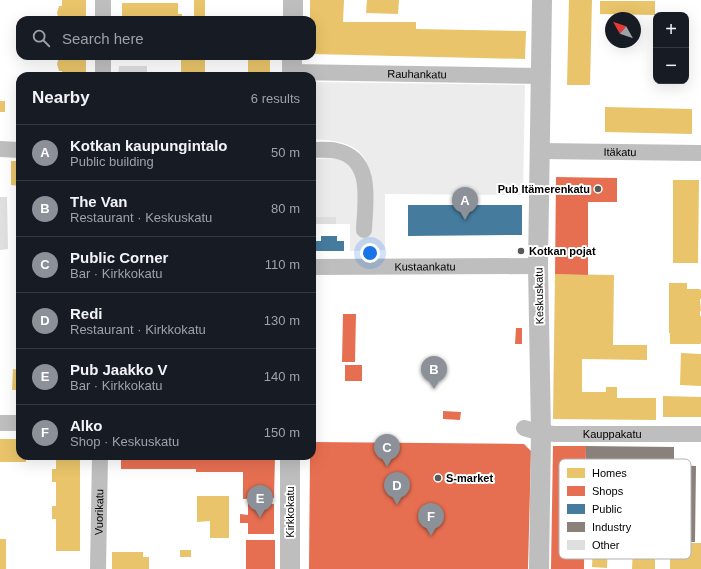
<!DOCTYPE html>
<html lang="en">
<head>
<meta charset="utf-8">
<style>
	:root { --surface:#171b24; --page:#242831; --text:#f1f3f6; --muted:#9ea1a6; --line:#363941; --accent:#8c9099 }
	body { margin:0; font-family:Arial,sans-serif; background:var(--page); color:var(--text) }
	.controls { position:absolute; right:12px; top:12px; display:grid; overflow:hidden; border-radius:8px; box-shadow:0 4px 16px #0002 }
	.controls button { width:36px; height:36px; display:grid; place-items:center; padding:0; border:0; border-bottom:1px solid var(--line); background:var(--surface); color:var(--text); font:20px sans-serif }
	.compass { position:absolute; left:605px; top:12px; width:36px; height:36px; border-radius:50%; background:var(--surface); box-shadow:0 4px 16px #0002; rotate:310deg }
	.you { position:absolute; left:370px; top:253px; width:14px; height:14px; margin:-10px; border:3px solid #fff; border-radius:50%; background:#1a73e8; box-shadow:0 0 0 6px #1a73e833 }
	.badge { display:grid; place-items:center; width:26px; height:26px; border-radius:50%; background:var(--accent); color:#fff; font-size:13px; font-weight:700 }
	.pin { position:absolute; translate:-50% -33px; filter:drop-shadow(0 1px 2px #0008) }
	.pin::after { content:''; position:absolute; top:21px; width:14px; height:12px; background:inherit; clip-path:polygon(0 0,100% 0,50% 100%) }
	.list { margin:0; padding:0; list-style:none }
	h2 { display:flex; justify-content:space-between; align-items:center; height:52px; margin:0; padding:0 16px; font-size:17px }
	h2 small { font-size:13px; font-weight:400; color:var(--muted) }
	.list li { display:grid; grid-template-columns:26px 1fr auto; gap:12px; align-items:center; box-sizing:border-box; height:56px; padding:0 16px; border-top:1px solid var(--line) }
	.list b { display:block; font-size:15px; white-space:nowrap }
	.list p { margin:0; font-size:13px; white-space:nowrap; color:var(--muted) }
	.list em { font-size:13px; font-style:normal; color:var(--muted) }
	.icon { flex:none; width:22px; height:22px; fill:none; stroke:currentColor; stroke-width:2; stroke-linecap:round; stroke-linejoin:round }
	.map { position:relative; flex:none; width:701px; height:569px; overflow:hidden }
	.search { position:absolute; background:var(--surface); box-shadow:0 4px 16px #0002; left:16px; top:16px; width:300px; height:44px; display:flex; align-items:center; gap:10px; box-sizing:border-box; padding:0 14px; border-radius:12px; color:var(--muted); font-size:15px }
	.panel { position:absolute; background:var(--surface); box-shadow:0 4px 16px #0002; left:16px; top:72px; width:300px; height:388px; border-radius:12px }
	.map>svg:first-child { display:block }
</style>
</head>
<body>
<div class="map">
<svg width="701" height="569" viewBox="0 0 701 569">
	<rect width="100%" height="100%" fill="#fff"/>
	<path fill="#ececec" d="M312,82L525,85L523,195L385,194V250L350,251V224H312V160C320,159 329,157 337,159C352,164 363,182 373,194C371,149 354,141 312,139Z"/>
	<path fill="#e9c46a" d="M62,0H86V20H59L57,13L59,6H62Z
		M194,0H205V20H194Z
		M310,0H344L343,22H416V29L526,31L525,59L312,54V20H310Z
		M367,0H399L398,14L366,13Z
		M569,0H592L590,85H567Z
		M600,1H655V15L600,14Z
		M122,3H178V14H182V20H120V16H122Z
		M62,56H86V74H62V71H59L57,64L59,57H62Z
		M181,56H205V76H181Z
		M234,56H270V76H248V58H234Z
		M0,101H5V112H0Z
		M605,107L692,109V134L605,132Z
		M11,161H20V186L11,185Z
		M673,180H699L698,263H673Z
		M555,274L614,275L613,345H647V360L582,359V392H606V387H617V398H656V420L553,419Z
		M669,283H687V289H700V290H701V299H700L701,311H700V316H701V343L700,344H670V333H669Z
		M681,353L701,354V386L680,385Z
		M13,369L20,370V396H16V390H12Z
		M663,396L701,397V417H663Z
		M0,439H20V456H26V462H0Z
		M56,456H80V551H56V519H52V506H56V482H52V469H56Z
		M197,496H229V538H210V521L197,522Z
		M0,539H6V569H0Z
		M593,543H608L607,568L592,567Z
		M670,543H701V569H670Z
		M633,548H655V569H632Z
		M180,550H191V557H180Z
		M112,552H143V557H149V569H112Z"/>
	<path fill="#e76f51" d="M556,177L617,178V202H588V275L555,274Z
		M343,314H356L355,362H342Z
		M516,328H522V344H515Z
		M345,365H362V381H345Z
		M443,411L461,412L460,420L443,419Z
		M312,442L524,444L531,451L528,569H309L310,456H312Z
		M553,446H586L584,569H551Z
		M121,456H275L274,498L243,499V472H196V469H121Z
		M248,504H274V534H248V523H240V514L248,515Z
		M246,540H275V569H246Z"/>
	<path fill="#457b9d" d="M408,205H522V235L408,236Z
		M321,236H337V241H344V251H315V241H321Z"/>
	<path fill="#8a817c" d="M586,446L674,447V465L696,466L695,542H585Z"/>
	<path fill="#dfdfdf" d="M119,66H147V76H118Z
		M0,197H7L8,249L0,250Z
		M316,217H336V224H316Z"/>
	<g fill="none" stroke-linecap="round" stroke-linejoin="round">
		<g stroke="#bebebe" stroke-width="16">
			<path d="M103,20V0"/>
			<path id="s1" d="M292,72L541,76"/>
			<path d="M103,76V56"/>
			<path d="M0,149L20,150"/>
			<path d="M312,150C320,150 329,149 337,151C374,159 365,202 364,230"/>
			<path id="s2" d="M540,151L701,153"/>
			<path id="s3" d="M312,267L538,266"/>
			<path d="M0,423H20"/>
			<path id="s4" d="M524,428L541,433L555,434H701"/>
			<path id="s5" d="M98,569L100,456"/>
		</g>
		<path stroke="#bebebe" stroke-width="20" d="M293,20V0
			M292,76V56
			M290,456V569
			M539,569L541,433L538,266L542,0"/>
	</g>
	<g fill="#595959" stroke="#fff" stroke-width="1.5">
		<circle cx="598" cy="189" r="4"/>
		<circle cx="521" cy="251" r="4"/>
		<circle cx="438" cy="478" r="4"/>
	</g>
	<g text-anchor="middle" dominant-baseline="central" stroke-width="4" stroke-linejoin="round" paint-order="stroke">
		<g font-size="11" fill="#000" stroke="#fff">
			<text stroke="none"><textPath href="#s1" startOffset="125">Rauhankatu</textPath></text>
			<text stroke="none"><textPath href="#s2" startOffset="80">Itäkatu</textPath></text>
			<text stroke="none"><textPath href="#s3" startOffset="113">Kustaankatu</textPath></text>
			<text transform="translate(539 296) rotate(-91)">Keskuskatu</text>
			<text stroke="none"><textPath href="#s4" startOffset="89">Kauppakatu</textPath></text>
			<text stroke="none"><textPath href="#s5" startOffset="57">Vuorikatu</textPath></text>
			<text transform="translate(290 512) rotate(-90)">Kirkkokatu</text>
		</g>
		<g font-size="11" font-weight="bold" fill="#000" stroke="#fff" text-anchor="start">
			<text x="590" y="189" text-anchor="end">Pub Itämerenkatu</text>
			<text x="529" y="251">Kotkan pojat</text>
			<text x="446" y="478">S-market</text>
		</g>
	</g>
	<rect x="559" y="459" width="132" height="100" rx="6" fill="#fff" stroke="#b2b2b2" stroke-width="1"/>
	<rect x="567" y="468" width="18" height="10" fill="#e9c46a"/>
	<rect x="567" y="486" width="18" height="10" fill="#e76f51"/>
	<rect x="567" y="504" width="18" height="10" fill="#457b9d"/>
	<rect x="567" y="522" width="18" height="10" fill="#8a817c"/>
	<rect x="567" y="540" width="18" height="10" fill="#dfdfdf"/>
	<g font-size="11" fill="#000">
		<text x="592" y="477">Homes</text>
		<text x="592" y="495">Shops</text>
		<text x="592" y="513">Public</text>
		<text x="592" y="531">Industry</text>
		<text x="592" y="549">Other</text>
	</g>
</svg>
<div class="controls">
<button>+</button>
<button>−</button>
</div>
<svg class="compass" viewBox="-18 -18 36 36"><path d="M0-13l5 13h-10z" fill="#e53935"/><path d="M0 13l5-13h-10z" fill="#9ea1a6"/></svg>
<div class="you"></div>
<div class="pin badge" style="left:465px;top:220px">A</div>
<div class="pin badge" style="left:434px;top:389px">B</div>
<div class="pin badge" style="left:387px;top:467px">C</div>
<div class="pin badge" style="left:397px;top:505px">D</div>
<div class="pin badge" style="left:260px;top:518px">E</div>
<div class="pin badge" style="left:431px;top:536px">F</div>
<div class="search"><svg class="icon" aria-label="search" viewBox="0 0 24 24"><circle cx="10" cy="10" r="6"/><path d="M15 15l6 6"/></svg>Search here</div>
<section class="panel">
<h2>Nearby<small>6 results</small></h2>
<ul class="list">
<li><span class="badge">A</span><div><b>Kotkan kaupungintalo</b><p>Public building</p></div><em>50 m</em></li>
<li><span class="badge">B</span><div><b>The Van</b><p>Restaurant · Keskuskatu</p></div><em>80 m</em></li>
<li><span class="badge">C</span><div><b>Public Corner</b><p>Bar · Kirkkokatu</p></div><em>110 m</em></li>
<li><span class="badge">D</span><div><b>Redi</b><p>Restaurant · Kirkkokatu</p></div><em>130 m</em></li>
<li><span class="badge">E</span><div><b>Pub Jaakko V</b><p>Bar · Kirkkokatu</p></div><em>140 m</em></li>
<li><span class="badge">F</span><div><b>Alko</b><p>Shop · Keskuskatu</p></div><em>150 m</em></li>
</ul>
</section>
</div>
</body>
</html>
